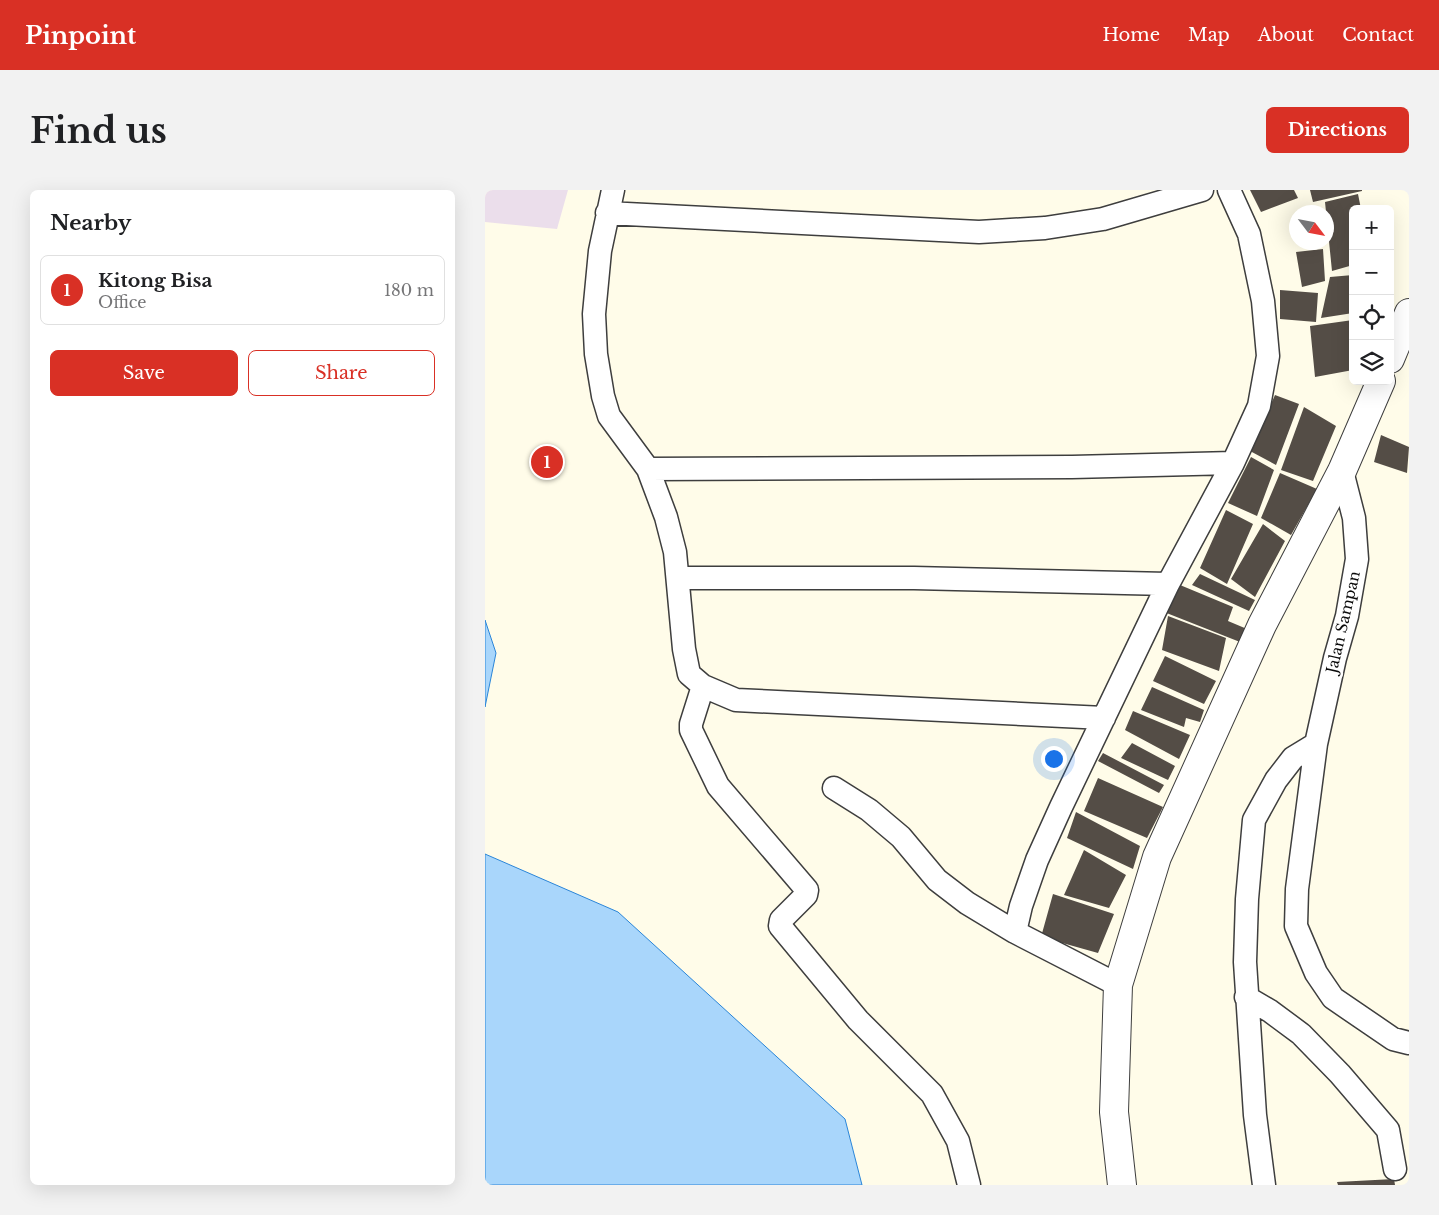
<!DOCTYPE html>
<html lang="en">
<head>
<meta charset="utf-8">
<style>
	:root { --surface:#fff; --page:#f2f2f2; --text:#202124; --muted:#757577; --line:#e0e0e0; --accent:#d93025 }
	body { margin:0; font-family:"Libre Baskerville",serif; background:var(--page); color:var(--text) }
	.controls { position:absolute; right:15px; top:15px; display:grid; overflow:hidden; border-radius:8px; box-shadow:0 5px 20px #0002 }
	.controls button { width:45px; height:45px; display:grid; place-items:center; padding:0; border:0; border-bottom:1px solid var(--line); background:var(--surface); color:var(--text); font:25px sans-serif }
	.compass { position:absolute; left:804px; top:15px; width:45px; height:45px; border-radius:50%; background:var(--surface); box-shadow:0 5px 20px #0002; rotate:122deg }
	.you { position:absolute; left:568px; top:568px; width:18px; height:18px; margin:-12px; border:4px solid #fff; border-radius:50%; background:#1a73e8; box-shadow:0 0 0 8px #1a73e833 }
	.badge { display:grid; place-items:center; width:32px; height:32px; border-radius:50%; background:var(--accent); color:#fff; font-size:16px; font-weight:700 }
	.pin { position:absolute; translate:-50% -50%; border:2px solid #fff; box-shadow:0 1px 5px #0006 }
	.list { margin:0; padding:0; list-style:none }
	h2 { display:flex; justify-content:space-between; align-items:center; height:65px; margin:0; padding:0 20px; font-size:21px }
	h2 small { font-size:16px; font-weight:400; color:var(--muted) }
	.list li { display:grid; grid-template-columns:32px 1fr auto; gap:15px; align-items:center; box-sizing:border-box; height:70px; margin:0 10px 10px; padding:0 10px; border:1px solid var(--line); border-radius:8px }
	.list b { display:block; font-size:19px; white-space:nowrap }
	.list p { margin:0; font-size:16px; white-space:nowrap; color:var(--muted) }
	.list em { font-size:16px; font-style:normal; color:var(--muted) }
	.actions { display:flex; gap:10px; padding:15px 20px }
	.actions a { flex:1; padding:11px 0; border:1px solid var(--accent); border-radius:8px; text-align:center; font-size:18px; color:var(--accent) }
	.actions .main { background:var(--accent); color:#fff }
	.icon { flex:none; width:28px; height:28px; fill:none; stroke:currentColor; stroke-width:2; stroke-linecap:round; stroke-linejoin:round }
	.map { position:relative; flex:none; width:924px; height:995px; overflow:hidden; border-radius:8px }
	header { display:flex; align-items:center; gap:30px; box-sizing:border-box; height:70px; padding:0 25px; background:var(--accent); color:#fff }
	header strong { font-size:24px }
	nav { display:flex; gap:28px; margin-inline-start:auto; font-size:18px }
	.intro { display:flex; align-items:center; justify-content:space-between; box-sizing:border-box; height:120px; padding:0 30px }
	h1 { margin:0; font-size:35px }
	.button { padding:12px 22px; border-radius:8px; background:var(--accent); color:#fff; font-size:18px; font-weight:700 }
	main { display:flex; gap:30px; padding:0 30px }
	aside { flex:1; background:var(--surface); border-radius:8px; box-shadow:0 5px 20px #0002 }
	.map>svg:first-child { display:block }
</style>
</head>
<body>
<header>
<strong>Pinpoint</strong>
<nav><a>Home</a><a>Map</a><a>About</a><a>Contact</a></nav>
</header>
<div class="intro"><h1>Find us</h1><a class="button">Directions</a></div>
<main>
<aside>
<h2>Nearby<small></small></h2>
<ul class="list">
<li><span class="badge">1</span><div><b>Kitong Bisa</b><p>Office</p></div><em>180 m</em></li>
</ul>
<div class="actions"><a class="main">Save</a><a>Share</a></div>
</aside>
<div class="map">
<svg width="924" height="995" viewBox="0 0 924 995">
	<rect width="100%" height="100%" fill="#fffce9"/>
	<path fill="#ebdeeb" d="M0,0H83L72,39L0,32Z"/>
	<path fill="#a9d6fb" stroke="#2a85d8" d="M0,430L11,463L0,517Z
		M0,664L133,722L360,929L377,995H0Z"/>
	<path fill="#544d46" d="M765,0H809L813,8L776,22Z
		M825,0H877V1L828,12Z
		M873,4L876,19H868V75L847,81L840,12Z
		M838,59L840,91L817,97L811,62Z
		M868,85V123L836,128L845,87Z
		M795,100L833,103L831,132L795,129Z
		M868,130V180L830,187L825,136Z
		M790,205L814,214L791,275L765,261Z
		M819,217L851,236L828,291L796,280Z
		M896,245L924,257L922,283L889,272Z
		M766,267L789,280L772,326L743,313Z
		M795,283L832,299L806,345L776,328Z
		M741,320L768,334L742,394L715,378Z
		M778,334L800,351L770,407L746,389Z
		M715,384L770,410L764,421L707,395Z
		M695,395L748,417L743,431L762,439L755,452L679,422Z
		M683,426L741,448L734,481L677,460Z
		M680,466L731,491L719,514L668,491Z
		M667,497L719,520L715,532L701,528L699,537L656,520Z
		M648,521L705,545L694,569L640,540Z
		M647,553L690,576L683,590L636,568Z
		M618,563L679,595L674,603L613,571Z
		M613,588L678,617L662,648L599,621Z
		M591,622L655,656L648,679L582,648Z
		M599,660L641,685L624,718L579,705Z
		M568,704L629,724L613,763L556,747Z
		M909,989L910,995H853L852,992Z"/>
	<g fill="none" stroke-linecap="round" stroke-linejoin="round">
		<g stroke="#3e3e3e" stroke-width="25">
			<path id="minor" d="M128,0L115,61L109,124L111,164L118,206L124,226L163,279L181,327L190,362L199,459L204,484L218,496L251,510L619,528
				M122,23L494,42L560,38L618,29L717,0
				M163,279L587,277L748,273
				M857,281L869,328L872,369L862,426L850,468L831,554L812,699L811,736L831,783L848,808L908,849L924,853
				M194,388H429L683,394
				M218,496L206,534V540L233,596L322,700L321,705L296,730L295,736L373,830L447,904L473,951L484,995
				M349,598L384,620L416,647L452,690L482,713L530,742
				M633,795L530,742L536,716L552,670L576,617L683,394L748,273L774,216L783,166L778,111L764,44L744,0
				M761,807L785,821L816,844L855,884L903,940L910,979
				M779,995L770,925L760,772L762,709L769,630L791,590L808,568L831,554"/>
		</g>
		<g stroke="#3e3e3e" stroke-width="30">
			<path id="tertiary" d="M905,169L924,123
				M637,995L629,922L633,795L672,667L777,435L857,281L896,191"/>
		</g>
		<use href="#minor" stroke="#fff" stroke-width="22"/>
		<use href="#tertiary" stroke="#fff" stroke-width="28"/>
	</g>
	<g text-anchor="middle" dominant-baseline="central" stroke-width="5" stroke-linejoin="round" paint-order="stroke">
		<g font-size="15" fill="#0b0b0b" stroke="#fff">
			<text transform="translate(858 432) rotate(-77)">Jalan Sampan</text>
		</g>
	</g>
</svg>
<div class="controls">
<button>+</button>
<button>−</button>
<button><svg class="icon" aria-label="locate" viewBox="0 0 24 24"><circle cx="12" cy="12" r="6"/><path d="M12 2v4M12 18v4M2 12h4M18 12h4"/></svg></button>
<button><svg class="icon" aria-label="layers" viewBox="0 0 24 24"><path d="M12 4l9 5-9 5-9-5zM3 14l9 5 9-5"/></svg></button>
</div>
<svg class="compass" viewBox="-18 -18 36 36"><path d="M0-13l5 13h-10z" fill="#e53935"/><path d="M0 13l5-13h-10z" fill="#757577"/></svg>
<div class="you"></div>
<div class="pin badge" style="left:62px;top:272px">1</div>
</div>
</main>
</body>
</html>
